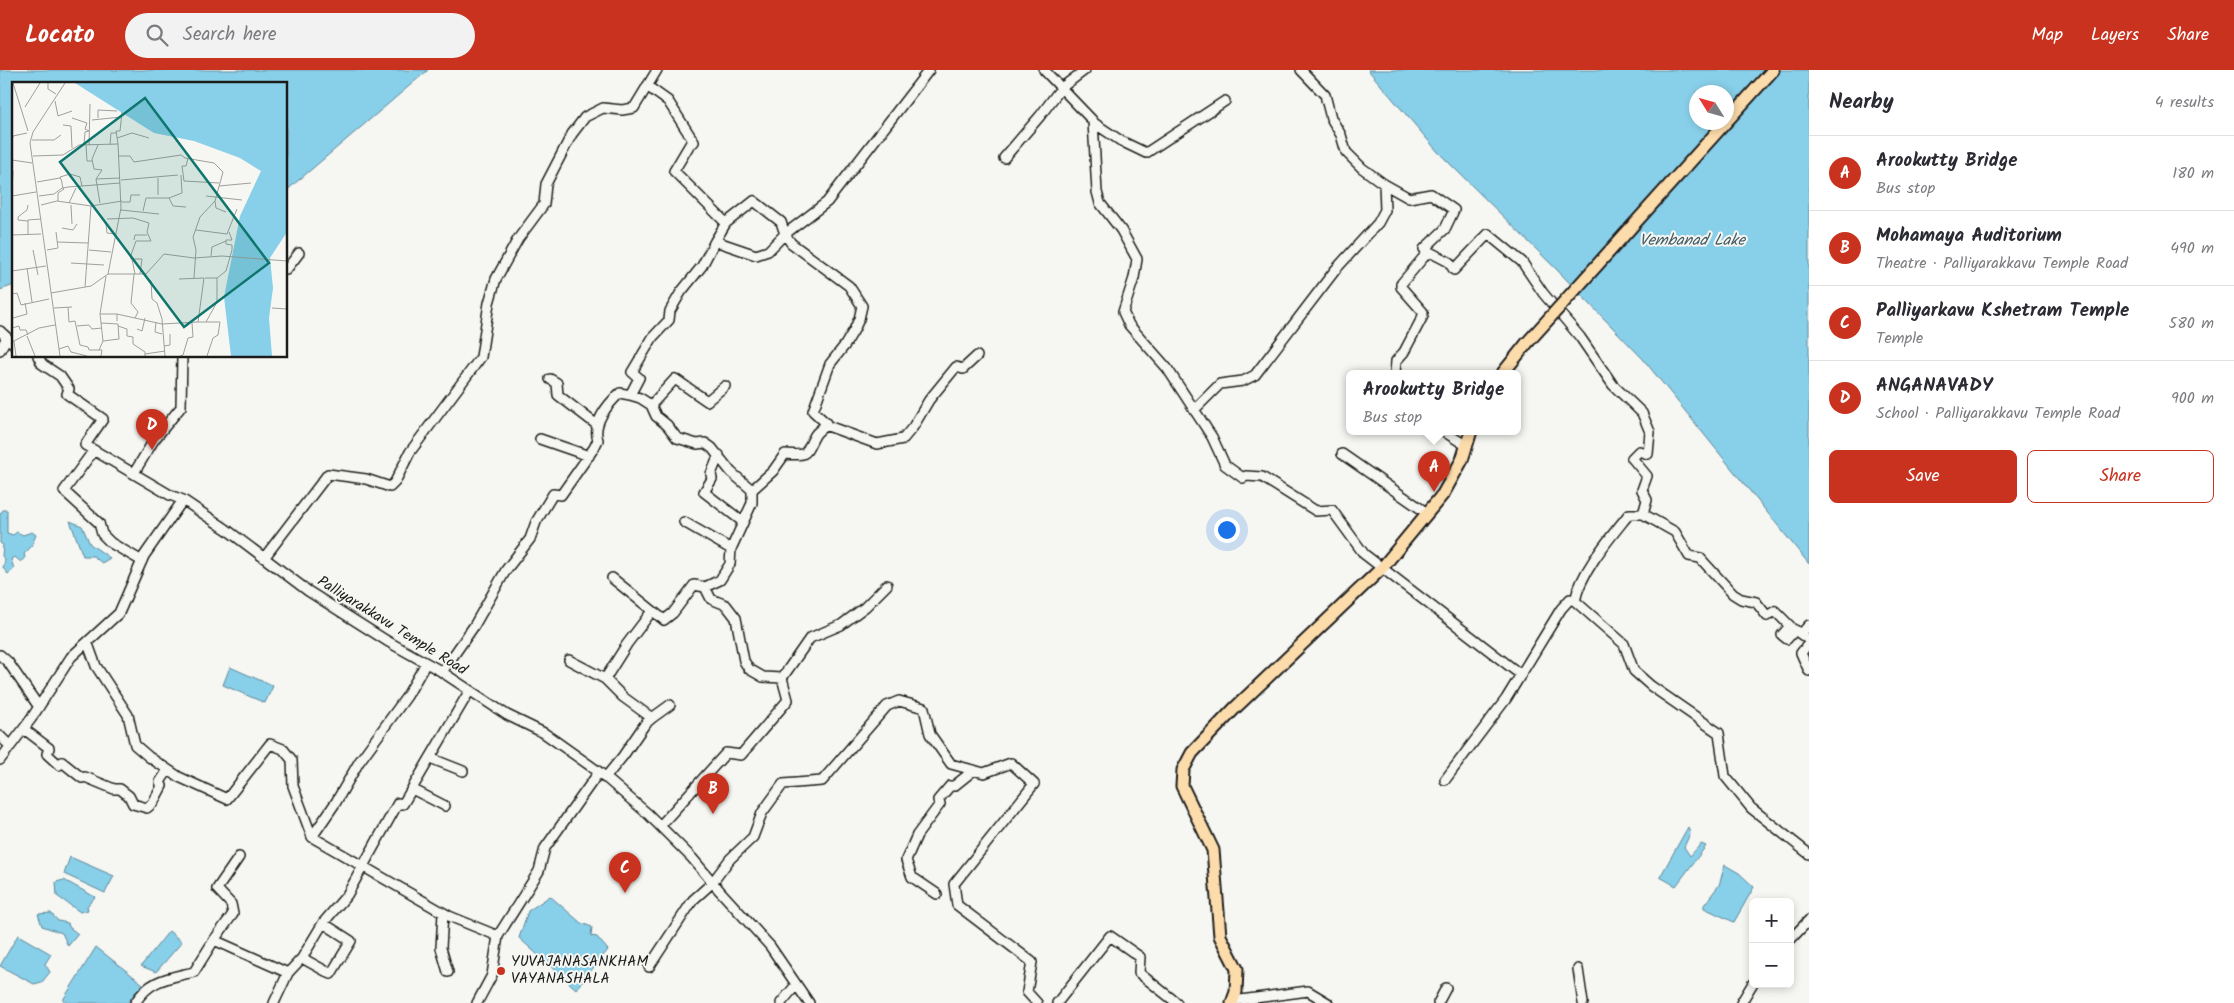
<!DOCTYPE html>
<html lang="en">
<head>
<meta charset="utf-8">
<style>
	:root { --surface:#fff; --page:#f2f2f3; --text:#2b2b33; --muted:#7c7c81; --line:#e1e1e2; --accent:#c8321e }
	body { margin:0; font-family:Kalam,sans-serif; background:var(--page); color:var(--text) }
	.controls { position:absolute; right:15px; bottom:15px; display:grid; overflow:hidden; border-radius:8px; box-shadow:0 2px 8px #0003 }
	.controls button { width:45px; height:45px; display:grid; place-items:center; padding:0; border:0; border-bottom:1px solid var(--line); background:var(--surface); color:var(--text); font:25px sans-serif }
	.compass { position:absolute; left:1689px; top:15px; width:45px; height:45px; border-radius:50%; background:var(--surface); box-shadow:0 2px 8px #0003; rotate:307deg }
	.you { position:absolute; left:1226px; top:459px; width:18px; height:18px; margin:-12px; border:4px solid #fff; border-radius:50%; background:#1a73e8; box-shadow:0 0 0 8px #1a73e833 }
	.badge { display:grid; place-items:center; width:32px; height:32px; border-radius:50%; background:var(--accent); color:#fff; font-size:16px; font-weight:700 }
	.pin { position:absolute; translate:-50% -41px; filter:drop-shadow(0 1px 2px #0008) }
	.pin::after { content:''; position:absolute; top:26px; width:18px; height:15px; background:inherit; clip-path:polygon(0 0,100% 0,50% 100%) }
	.popup { position:absolute; left:1346px; top:300px; width:175px; height:65px; box-sizing:border-box; display:grid; place-content:center; border-radius:8px; background:var(--surface); filter:drop-shadow(0 1px 4px #0005); font-size:16px; white-space:nowrap; color:var(--muted) }
	.popup b { font-size:19px; color:var(--text) }
	.popup::after { content:''; position:absolute; left:50%; top:100%; margin-left:-10px; border:10px solid transparent; border-top-color:var(--surface) }
	.list { margin:0; padding:0; list-style:none }
	h2 { display:flex; justify-content:space-between; align-items:center; height:65px; margin:0; padding:0 20px; font-size:21px }
	h2 small { font-size:16px; font-weight:400; color:var(--muted) }
	.list li { display:grid; grid-template-columns:32px 1fr auto; gap:15px; align-items:center; box-sizing:border-box; height:75px; padding:0 20px; border-top:1px solid var(--line) }
	.list b { display:block; font-size:19px; white-space:nowrap }
	.list p { margin:0; font-size:16px; white-space:nowrap; color:var(--muted) }
	.list em { font-size:16px; font-style:normal; color:var(--muted) }
	.actions { display:flex; gap:10px; padding:15px 20px }
	.actions a { flex:1; padding:11px 0; border:1px solid var(--accent); border-radius:8px; text-align:center; font-size:18px; color:var(--accent) }
	.actions .main { background:var(--accent); color:#fff }
	.icon { flex:none; width:28px; height:28px; fill:none; stroke:currentColor; stroke-width:2; stroke-linecap:round; stroke-linejoin:round }
	.map { position:relative; flex:none; width:1809px; height:933px; overflow:hidden }
	header { display:flex; align-items:center; gap:30px; box-sizing:border-box; height:70px; padding:0 25px; background:var(--accent); color:#fff }
	header strong { font-size:24px }
	nav { display:flex; gap:28px; margin-inline-start:auto; font-size:18px }
	.search { width:350px; height:45px; background:var(--page); display:flex; align-items:center; gap:12px; box-sizing:border-box; padding:0 18px; border-radius:28px; color:var(--muted); font-size:19px }
	main { display:flex }
	aside { flex:1; background:var(--surface) }
	.map>svg:first-child { display:block }
</style>
</head>
<body>
<header>
<strong>Locato</strong>
<div class="search"><svg class="icon" aria-label="search" viewBox="0 0 24 24"><circle cx="10" cy="10" r="6"/><path d="M15 15l6 6"/></svg>Search here</div>
<nav><a>Map</a><a>Layers</a><a>Share</a></nav>
</header>
<main>
<div class="map">
<svg width="1809" height="933" viewBox="0 0 1809 933">
	<rect width="100%" height="100%" fill="#f6f6f2"/>
	<filter id="ink" filterUnits="userSpaceOnUse"><feTurbulence type="fractalNoise" baseFrequency=".02" numOctaves="2"/><feDisplacementMap in="SourceGraphic" scale="10" xChannelSelector="R" yChannelSelector="G"/><feConvolveMatrix kernelMatrix="1 2 1 2 8 2 1 2 1" color-interpolation-filters="sRGB"/></filter>
	<g filter="url(#ink)">
		<path fill="#88cfe9" stroke="#5d8797" fill-rule="evenodd" d="M0,0H428L286,121V14H14V215L0,220Z
			M1368,0H1809V494L1643,289L1557,200L1438,82ZM1696,22H1726V52H1696Z
			M3,440H7V463L13,465L17,462L23,465L32,462L36,465L31,477L24,484L25,487L21,492L15,487L11,489L14,499L8,504L3,498L5,490L2,486L3,475L0,473V444Z
			M70,451L82,456L90,474L110,488L102,493L93,486H83Z
			M230,597L273,616L265,633L223,615Z
			M1688,757L1690,764L1684,777L1690,786L1701,774L1706,776L1676,816L1660,807Z
			M70,787L114,806L105,823L64,804Z
			M1725,795L1739,803L1754,817L1734,852L1704,838V835L1719,815Z
			M64,810L95,827L87,836L88,840L80,842L57,826L56,812Z
			M550,826L581,853L592,857L591,866L597,867L608,880L576,919L519,868L528,841Z
			M51,843L58,851L68,853L69,857L78,864L68,876L62,863L42,856L38,844Z
			M169,861L182,872L156,902L141,896Z
			M18,865L51,884L45,894L50,902L42,912L34,914L0,896Z
			M96,877L143,914L128,933H68L63,930Z"/>
		<g fill="none" stroke-linecap="round" stroke-linejoin="round">
			<g stroke="#1c1c1c" stroke-width="12">
				<path id="minor" d="M1044,0L1093,51L1097,122L1100,133L1121,160L1137,189L1134,208L1123,242L1129,255L1167,298L1212,367L1225,395L1243,408L1246,406L1262,407L1316,441L1332,440L1364,484L1521,605
					M647,16L668,31L694,72L690,74L674,101L726,153L754,131L781,152L785,164L827,132L929,0
					M1094,53L1121,71L1146,83L1225,31
					M1004,88L1040,46L1061,18L1085,0
					M1384,114L1409,128L1431,124L1454,140L1445,159L1424,179L1449,192L1454,200L1488,164L1522,192L1543,223L1580,267L1613,315L1642,343L1650,362L1648,384L1639,381L1632,388L1647,406L1642,420L1647,430L1643,444H1629C1610,468 1581,501 1575,531
					M726,153L715,171L756,185L768,181L785,164L791,173L849,216L862,236L859,249L854,260L845,275L830,294L813,341L826,353C824,358 818,360 815,365C804,385 809,386 785,384L773,401L752,420V433L731,479L730,494L720,510L705,517L711,529L726,535L736,548L744,591L749,599L763,607L782,608
					M286,200L299,183
					M0,261L14,274
					M0,280L6,269
					M38,286L42,294L60,306L69,319L67,324L103,349L85,375L170,425L183,430
					M1395,303L1396,291L1404,282L1423,246V242L1401,217V214L1428,182
					M550,309L557,313L558,325L597,355
					M630,325L640,328L651,335L656,346L667,355L677,368L697,374L705,373L712,378L731,402L752,420
					M651,335L675,309L707,331L725,316
					M1194,340L1220,314L1243,311L1255,305L1336,199L1378,153L1385,140L1384,114L1362,98L1346,82L1341,65L1331,48L1325,25L1301,0
					M825,355L877,374L903,369L913,357L929,330L956,297L963,299L977,286
					M1443,361L1467,376
					M540,369L589,386
					M94,380L64,421L99,453L102,464L111,473L142,491
					M1342,384L1427,443
					M719,385L711,404L712,409L704,422L743,452
					M134,403L154,370L181,337L182,286
					M1643,444L1675,462L1689,486L1700,488L1733,524L1741,529L1756,532L1767,546L1775,541L1790,556L1782,565L1787,569L1795,560L1809,570
					M684,452L731,479
					M264,488L328,404L366,409L390,417L395,412L410,382L481,287L489,233L496,209L518,169L544,134L546,114L572,64L585,47L603,38L622,40L634,38L657,0
					M612,508L664,550L673,543L694,515L705,517
					M1801,564L1809,555
					M1809,573L1801,583L1809,601
					M88,574L96,596L128,645L135,675L149,687L179,707L227,729L270,674L283,679L292,690L293,716L312,767L449,846L498,866
					M0,585L8,592L39,637
					M569,590L605,609
					M442,602L474,556L506,500L530,469L536,452L553,424L561,425L594,378L598,370C592,353 608,334 620,323L630,325L639,308L632,302L653,267L669,250L670,241L681,222L702,196L715,171
					M652,648L670,635
					M24,659L49,678L47,684L59,695L62,692L82,708L85,707L114,719H120L129,726L133,734L147,738L153,733L162,716L160,712L168,700
					M0,666L10,676
					M430,688L463,701
					M0,690L31,649L71,587L119,543L144,486L183,430L226,459L308,521L387,571L439,600L507,645L544,663L599,702L648,744L692,788L720,821L770,876L809,933
					M605,708L623,686L645,654L652,648L623,627L605,609L627,574L652,541
					M1445,710L1506,629L1561,539L1570,529L1575,531L1624,574L1634,601L1651,616L1719,663L1725,706L1751,738L1809,784
					M412,719L445,736
					M660,756L726,683L741,685L788,630L782,608L810,568L841,555L865,537L887,515
					M312,767L336,732L359,692L407,626L426,593
					M937,824L912,807L906,790L917,765L940,734L938,730L950,716H954L974,700
					M443,843L441,878L448,902
					M214,870L233,844L231,834L217,819L239,787
					M1790,870L1809,850
					M302,888L331,904L351,871L323,853
					M649,897L693,830L712,813L730,789L753,767L762,743L783,714L822,711L887,636L899,631L924,638L930,664L951,694L984,703L1011,693L1034,714L954,814L957,835L1032,892L1027,922L1037,933
					M1578,899L1583,933
					M288,903L302,888L323,853L347,825L398,733L403,734L470,620
					M1233,931L1308,921L1328,933
					M135,933C150,909 169,908 194,902L214,870L288,903L274,933
					M477,933L492,905L498,866L539,801L545,778L599,702
					M781,933L796,915
					M1057,933L1110,866L1140,887L1139,903L1177,933
					M1438,933L1446,918
					M1741,933L1753,913"/>
			</g>
			<g stroke="#1c1c1c" stroke-width="15">
				<path id="major" d="M1726,52L1773,0
					M1503,303L1527,273
					M1232,933L1236,922L1237,899L1220,866L1213,780L1182,716L1183,700L1192,683L1235,638L1382,498L1443,424L1462,390L1471,361"/>
			</g>
			<use href="#minor" stroke="#f6f6f2" stroke-width="9"/>
			<use href="#major" stroke="#fddcac" stroke-width="11"/>
			<g stroke="#1c1c1c" stroke-width="15" stroke-linecap="butt">
				<path id="major-bridge" d="M1527,273L1726,52"/>
			</g>
			<use href="#major-bridge" stroke="#fddcac" stroke-width="11"/>
		</g>
	</g>
	<circle fill="#c8321e" stroke="#f6f6f2" stroke-width="2" cx="501" cy="901" r="5"/>
	<g text-anchor="middle" dominant-baseline="central" stroke-width="4" stroke-linejoin="round" paint-order="stroke">
		<g font-size="15" fill="#1c1c1c" stroke="#f6f6f2">
			<text transform="translate(392 556) rotate(32)">Palliyarakkavu Temple Road</text>
		</g>
		<g font-size="15" fill="#1c1c1c" stroke="#f6f6f2" text-anchor="start">
			<text x="511" y="892">YUVAJANASANKHAM<tspan x="511" dy="17">VAYANASHALA</tspan></text>
		</g>
		<g font-size="16" font-style="italic" fill="#425b64" stroke="#f6f6f2">
			<text x="1692" y="170">Vembanad Lake</text>
		</g>
	</g>
	<g transform="translate(12 12)">
		<rect width="275" height="275" fill="#f6f6f2"/>
		<path d="M63,1H275V150L258,176L261,206L257,236L260,274H219L212,215L228,134L249,89L228,76L182,59L142,51Z" fill="#88cfe9"/>
		<path fill="none" stroke="#9f9f9c" stroke-width="1" d="M1,1L16,49M36,1V7L44,12M43,19L46,34L60,29M13,25L28,1M60,36L75,41L73,47L77,49L73,50L72,63M86,36V28L105,29M80,38L109,35M51,43L59,44L60,66M105,56L120,51L137,56M20,58H42L49,53M0,60L1,54L15,51M106,62L104,49H108L110,30M74,63L75,79H80M77,63L78,22M86,63L80,77L82,87L90,88L84,97L88,121M98,63L99,51H105M21,74L51,73L67,63L106,62L109,126L96,192M106,74H118L122,80L169,73L173,76L202,81L211,90L203,119L188,135L181,155L184,168L182,196M176,76L174,84H170L172,99L207,101M0,78L20,81M84,97L108,96M109,98L166,93M25,100L48,96M70,104L108,101M207,104L239,101M0,110L1,89M146,113V96M0,114L24,110M27,114L42,112L50,106H51L56,105L70,104L68,95L58,92L48,95L50,100V102L51,106L52,107L46,111V119M194,114L230,118M157,116L161,124L174,125M203,119L204,126L214,130M110,120H118L119,113H128M57,121L64,106M16,123L15,128L6,135V138L16,139M29,123L45,119L79,124L110,119M59,123L60,142M109,128L147,132M131,129L134,116H157L170,111L169,93M95,137L121,136L137,141L135,150L139,159H124L119,173V177H130L128,192M94,142L95,151L104,152M50,146L61,148L65,142M184,148L215,152L225,127M16,152V138L29,137M0,153L29,152M122,158L123,153H135M45,160L76,161M21,168L26,193M35,168L46,166L44,150M77,168L99,170M199,174L200,165L214,159M120,177L123,192M59,181L92,183M15,186L20,220M0,189L34,184M122,192L119,221L126,230L123,236M133,193L139,199L140,217L145,221L150,237L153,274M94,194L88,232H105V239M193,196H205L214,189L220,168V163L214,162V158H220L217,150M73,205L79,124M39,211L79,204L96,192H134L152,172L182,176L210,174L275,179M0,212L5,211L9,223L37,217M56,225L57,240L63,239L68,263L76,265L77,268H90L89,274M42,226L60,225M260,226L275,227M105,232L150,242L186,240L192,196L167,197M1,236L15,232L13,221M144,240L143,250L150,252M186,240H208L206,253L201,256L195,274M194,240L205,220V196M89,241L106,242L107,257L91,259M65,244L77,243L80,247L90,246M106,244L115,247V254L121,255V262L133,270V274M0,246L7,244L8,248H14L16,253M125,247L130,249L133,236M15,254L23,274M2,259L4,274M0,260L27,246L43,243M152,264L158,263V252M47,267L56,264L59,270L75,274M87,268L91,259L88,232M133,272L153,269M48,274L18,61L21,50L53,1M168,274L171,273L176,256L181,255L180,241"/>
		<path fill="#0f766e" fill-opacity="0.15" stroke="#0f766e" stroke-width="2.5" d="M133,16L257,181L172,245L48,80Z"/>
		<rect width="275" height="275" fill="none" stroke="#1c1c1c" stroke-width="2.5"/>
	</g>
</svg>
<div class="controls">
<button>+</button>
<button>−</button>
</div>
<svg class="compass" viewBox="-18 -18 36 36"><path d="M0-13l5 13h-10z" fill="#e53935"/><path d="M0 13l5-13h-10z" fill="#7c7c81"/></svg>
<div class="you"></div>
<div class="pin badge" style="left:1434px;top:422px">A</div>
<div class="popup"><b>Arookutty Bridge</b>Bus stop</div>
<div class="pin badge" style="left:713px;top:744px">B</div>
<div class="pin badge" style="left:625px;top:823px">C</div>
<div class="pin badge" style="left:152px;top:380px">D</div>
</div>
<aside>
<h2>Nearby<small>4 results</small></h2>
<ul class="list">
<li><span class="badge">A</span><div><b>Arookutty Bridge</b><p>Bus stop</p></div><em>180 m</em></li>
<li><span class="badge">B</span><div><b>Mohamaya Auditorium</b><p>Theatre · Palliyarakkavu Temple Road</p></div><em>490 m</em></li>
<li><span class="badge">C</span><div><b>Palliyarkavu Kshetram Temple</b><p>Temple</p></div><em>580 m</em></li>
<li><span class="badge">D</span><div><b>ANGANAVADY</b><p>School · Palliyarakkavu Temple Road</p></div><em>900 m</em></li>
</ul>
<div class="actions"><a class="main">Save</a><a>Share</a></div>
</aside>
</main>
</body>
</html>
